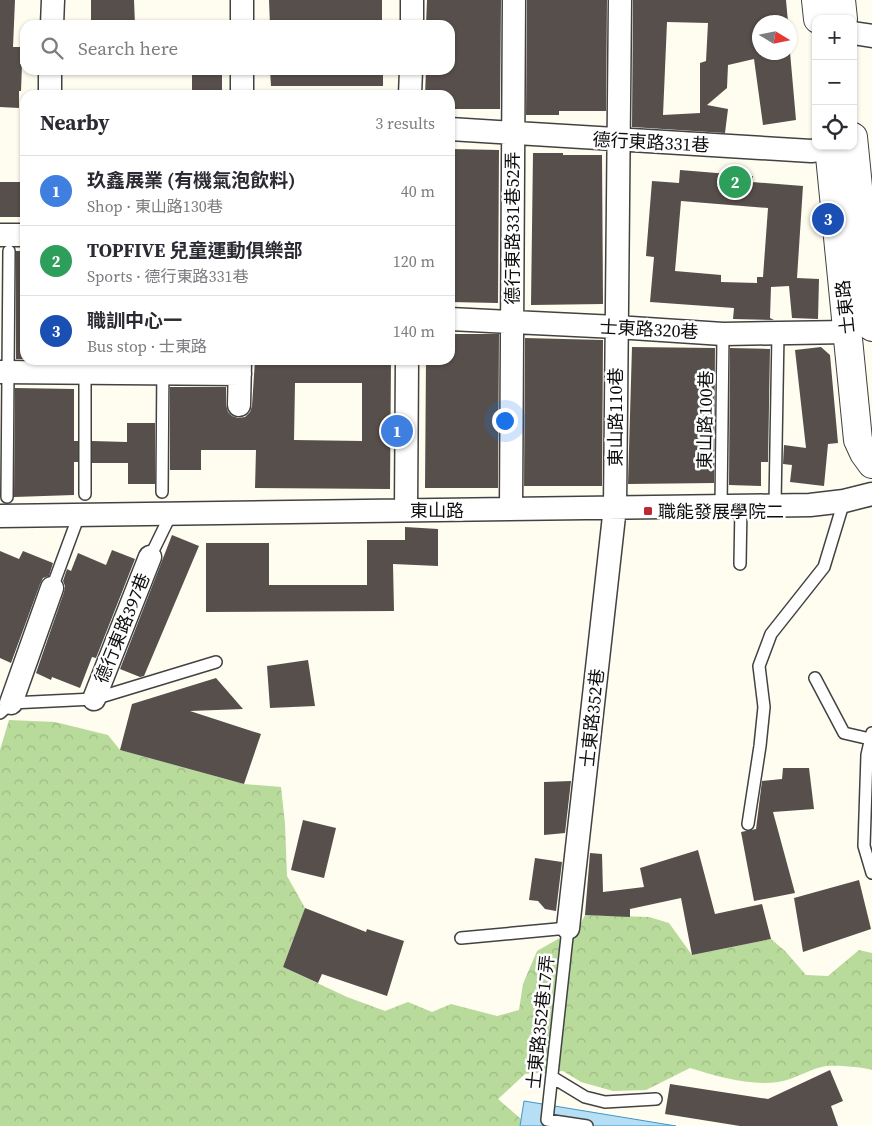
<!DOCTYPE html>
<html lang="en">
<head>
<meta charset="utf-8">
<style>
	:root { --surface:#fff; --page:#f2f2f3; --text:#2b2b33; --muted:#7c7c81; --line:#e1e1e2; --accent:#bd2833 }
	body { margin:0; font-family:"Source Serif 4","Noto Sans TC",serif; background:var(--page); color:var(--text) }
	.controls { position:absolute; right:15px; top:15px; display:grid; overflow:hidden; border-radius:10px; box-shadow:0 1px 4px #0004 }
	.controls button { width:45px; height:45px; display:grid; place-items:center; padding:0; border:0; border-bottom:1px solid var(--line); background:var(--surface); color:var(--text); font:25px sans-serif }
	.compass { position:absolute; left:752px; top:15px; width:45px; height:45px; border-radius:50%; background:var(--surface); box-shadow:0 1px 4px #0004; rotate:100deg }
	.you { position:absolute; left:504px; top:420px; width:18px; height:18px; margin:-12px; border:4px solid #fff; border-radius:50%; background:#1a73e8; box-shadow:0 0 0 8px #1a73e833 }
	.badge { display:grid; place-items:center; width:32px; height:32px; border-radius:50%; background:var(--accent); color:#fff; font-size:16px; font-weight:700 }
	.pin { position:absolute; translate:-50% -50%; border:2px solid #fff; box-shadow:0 1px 5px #0006 }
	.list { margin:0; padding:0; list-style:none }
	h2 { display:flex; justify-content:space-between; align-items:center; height:65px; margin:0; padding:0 20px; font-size:21px }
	h2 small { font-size:16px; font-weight:400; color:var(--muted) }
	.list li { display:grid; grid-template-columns:32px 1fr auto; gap:15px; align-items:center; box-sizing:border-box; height:70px; padding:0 20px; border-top:1px solid var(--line) }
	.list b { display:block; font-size:19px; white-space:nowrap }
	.list p { margin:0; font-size:16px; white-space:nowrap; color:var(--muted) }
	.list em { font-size:16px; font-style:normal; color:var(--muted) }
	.icon { flex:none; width:28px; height:28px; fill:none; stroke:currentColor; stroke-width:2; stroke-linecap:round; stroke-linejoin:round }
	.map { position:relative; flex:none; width:872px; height:1126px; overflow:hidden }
	.search { position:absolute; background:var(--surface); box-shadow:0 1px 4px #0004; left:20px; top:20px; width:435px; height:55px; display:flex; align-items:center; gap:12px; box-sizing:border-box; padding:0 18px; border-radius:15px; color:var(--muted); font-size:19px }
	.panel { position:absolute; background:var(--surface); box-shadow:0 1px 4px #0004; left:20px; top:90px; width:435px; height:275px; border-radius:15px }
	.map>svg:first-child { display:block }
</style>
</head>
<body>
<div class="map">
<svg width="872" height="1126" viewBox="0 0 872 1126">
	<defs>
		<pattern id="forest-crowns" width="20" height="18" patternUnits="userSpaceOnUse" patternTransform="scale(1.25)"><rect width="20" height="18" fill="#b8da9a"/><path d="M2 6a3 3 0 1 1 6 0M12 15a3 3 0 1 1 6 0" fill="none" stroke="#9dba84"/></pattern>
	</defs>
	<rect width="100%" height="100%" fill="#fffcf0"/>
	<path fill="url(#forest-crowns)" d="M9,720L55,722L108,735L120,750L244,784L281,787L285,824L287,876L305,908L283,967L347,997L385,1011L408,1002L432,1012L451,1004L497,1016L519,1010L523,984L537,951L579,927L585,915L649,917L669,923L692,955L771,939L785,951L806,975L828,976L859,950L872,953V1070C864,1067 835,1065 826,1066C811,1068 794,1080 778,1082C750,1086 716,1076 690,1068L646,1090L613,1091L581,1082L563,1071L525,1074L498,1099L521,1119L520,1126H0V750Z"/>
	<path fill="#b6dff5" stroke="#3e96cb" d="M524,1101L676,1126H520Z"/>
	<path fill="#574f4b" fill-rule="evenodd" d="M0,0H15L13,47H21L20,64H22L21,91H19V108L0,107Z
		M91,0H134L135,25H91Z
		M269,0H382V25H270Z
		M427,0H501L500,109H450V95H425L426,70H450V25H426Z
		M527,0H607L606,111H559V115H526Z
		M633,0H786L788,22H760V52H790L796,120L763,125L754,59L728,65L727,88L707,105L728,109L725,133L632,127ZM667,22L708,23L706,61L700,63V113L663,115Z
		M192,70H222V95H192Z
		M270,70H383V86H271Z
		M450,149L499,150L498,303L450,302Z
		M533,153H563V155H602L603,304L531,305Z
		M680,170L753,176L752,182L803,186L797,278L819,279L818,319L792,318L789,286L771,287L770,318L774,320L733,319L734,308L650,302L654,257L646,256L652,181L679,183ZM681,201L768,208L763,277H757V283L721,282V275L675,271Z
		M0,182H25V217H0Z
		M16,251H25V359H16Z
		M450,334H499L498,488H425L426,360H450Z
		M525,338L603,340L602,486H524Z
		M632,347L715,348L714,483L628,484Z
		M821,347L830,355L838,443L828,444L824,486L790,482L792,465L783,464L784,445L806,448L795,350Z
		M730,348L770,349L768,462H761V486L729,485Z
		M255,360H391L390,489L255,488L256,450H201V470H170V387H226V405L228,412L232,416L238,418L245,417L250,412L252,406ZM295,383H362V441L294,440Z
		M15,388L74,389V441H78V462H74V495L14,497Z
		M127,423H155V484H128V463H92V441L127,442Z
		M405,527L438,529V566L393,564L394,611L206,612V543H269V585H367V540H405Z
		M172,535L199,546L144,676L140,677L120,669Z
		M112,550L135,559L96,658L92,657L80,688L52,677L51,680L36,673L64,592L65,586L63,581L67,569L71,571L78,553L106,565Z
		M0,551L19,559L23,551L53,563L49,576L43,578L40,584L11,663L0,658Z
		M308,660L315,706L270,708L267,666Z
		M216,678L243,709L190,711L261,734L244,784L120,750L132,704Z
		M783,768H809L814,809L773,812L795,893L754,901L741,832L756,829L762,781L782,779Z
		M571,781L565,833L544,835V782Z
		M303,820L336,828L324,878L291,870Z
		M698,850L715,914L762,904L771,939L692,955L681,898L630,909V917L585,915L590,853L602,854L603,892L644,887L640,868Z
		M535,858L562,862L556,911L545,909L538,901L529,900Z
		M859,880L871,929L803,952L794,898Z
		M305,908L366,932L367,929L404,941L387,996L322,974L318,983L283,967Z
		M830,1070L843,1101L831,1106L838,1126H740L665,1114L670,1084L768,1099Z"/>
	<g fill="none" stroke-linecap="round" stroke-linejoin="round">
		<g stroke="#424242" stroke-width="14">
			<path id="service" d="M162,492L163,360
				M85,494V360
				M7,497L9,251
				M775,504L778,333
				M721,506L723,334
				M150,557L171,514
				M740,564L741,506
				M52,588L79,515
				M815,678L844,733L870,739
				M0,713L11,703L94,699L216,662
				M872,733L867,755L864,846L872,873
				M748,824L760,746L764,707L759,666L771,634L824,567L844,501
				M461,938L568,928L547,1120L587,1126
				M552,1077L585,1097L605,1102L656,1099"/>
		</g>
		<g stroke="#424242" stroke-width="25">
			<path id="minor" d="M52,25L53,0
				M242,25V0
				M412,25V0
				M853,33L872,36
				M50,95V70
				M242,95V70
				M410,95L411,70
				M450,129L811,151L846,147
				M0,235H25
				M450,319L616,327L723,334L848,332
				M0,372L240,374
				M239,405L240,361
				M511,509L514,0
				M406,510L407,360
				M0,516L810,505L844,501L872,494
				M94,699L150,557
				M11,703L52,588
				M568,928L615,507L620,0"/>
		</g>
		<g stroke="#424242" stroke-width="30">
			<path id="tertiary" d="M816,0L818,19
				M841,0L843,19
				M853,137L872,327
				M829,146L858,440L864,453L872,464"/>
		</g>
		<use href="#service" stroke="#fff" stroke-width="11"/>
		<use href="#minor" stroke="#fff" stroke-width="22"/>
		<use href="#tertiary" stroke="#fff" stroke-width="28"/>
	</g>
	<rect fill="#bd2833" stroke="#fff" stroke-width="2" x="643" y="506" width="10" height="10" rx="2.5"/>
	<g text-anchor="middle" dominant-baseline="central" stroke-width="5" stroke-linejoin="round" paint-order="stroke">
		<g font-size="18" fill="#0f0f0f" stroke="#fff">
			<text transform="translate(651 142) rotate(3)">德行東路331巷</text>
			<text transform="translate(512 228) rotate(-90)">德行東路331巷52弄</text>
			<text transform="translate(845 307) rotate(-96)">士東路</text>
			<text transform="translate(649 329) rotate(3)">士東路320巷</text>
			<text transform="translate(615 417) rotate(-90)">東山路110巷</text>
			<text transform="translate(705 420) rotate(-89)">東山路100巷</text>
			<text x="437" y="510">東山路</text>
			<text transform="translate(122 628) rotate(-68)">德行東路397巷</text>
			<text transform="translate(592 718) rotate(-84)">士東路352巷</text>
			<text transform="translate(540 1022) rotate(-84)">士東路352巷17弄</text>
		</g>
		<g font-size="18" fill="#0f0f0f" stroke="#fff" text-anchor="start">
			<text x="658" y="511">職能發展學院二</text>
		</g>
	</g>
</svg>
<div class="controls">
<button>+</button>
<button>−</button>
<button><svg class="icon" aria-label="locate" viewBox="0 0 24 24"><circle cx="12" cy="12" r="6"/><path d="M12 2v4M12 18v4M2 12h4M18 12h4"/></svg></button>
</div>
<svg class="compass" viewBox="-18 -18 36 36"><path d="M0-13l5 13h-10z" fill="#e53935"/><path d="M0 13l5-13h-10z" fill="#7c7c81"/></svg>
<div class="you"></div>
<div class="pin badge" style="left:397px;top:431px;background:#3f7fe0">1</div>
<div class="pin badge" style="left:735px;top:182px;background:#2e9e5b">2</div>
<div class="pin badge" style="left:828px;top:219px;background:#1a4fb4">3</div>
<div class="search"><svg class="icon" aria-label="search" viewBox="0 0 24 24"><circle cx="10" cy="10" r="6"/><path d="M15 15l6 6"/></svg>Search here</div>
<section class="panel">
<h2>Nearby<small>3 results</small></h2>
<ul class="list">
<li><span class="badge" style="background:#3f7fe0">1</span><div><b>玖鑫展業 (有機氣泡飲料)</b><p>Shop · 東山路130巷</p></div><em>40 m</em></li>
<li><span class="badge" style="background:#2e9e5b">2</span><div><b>TOPFIVE 兒童運動俱樂部</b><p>Sports · 德行東路331巷</p></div><em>120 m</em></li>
<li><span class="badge" style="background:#1a4fb4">3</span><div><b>職訓中心一</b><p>Bus stop · 士東路</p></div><em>140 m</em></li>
</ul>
</section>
</div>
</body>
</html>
